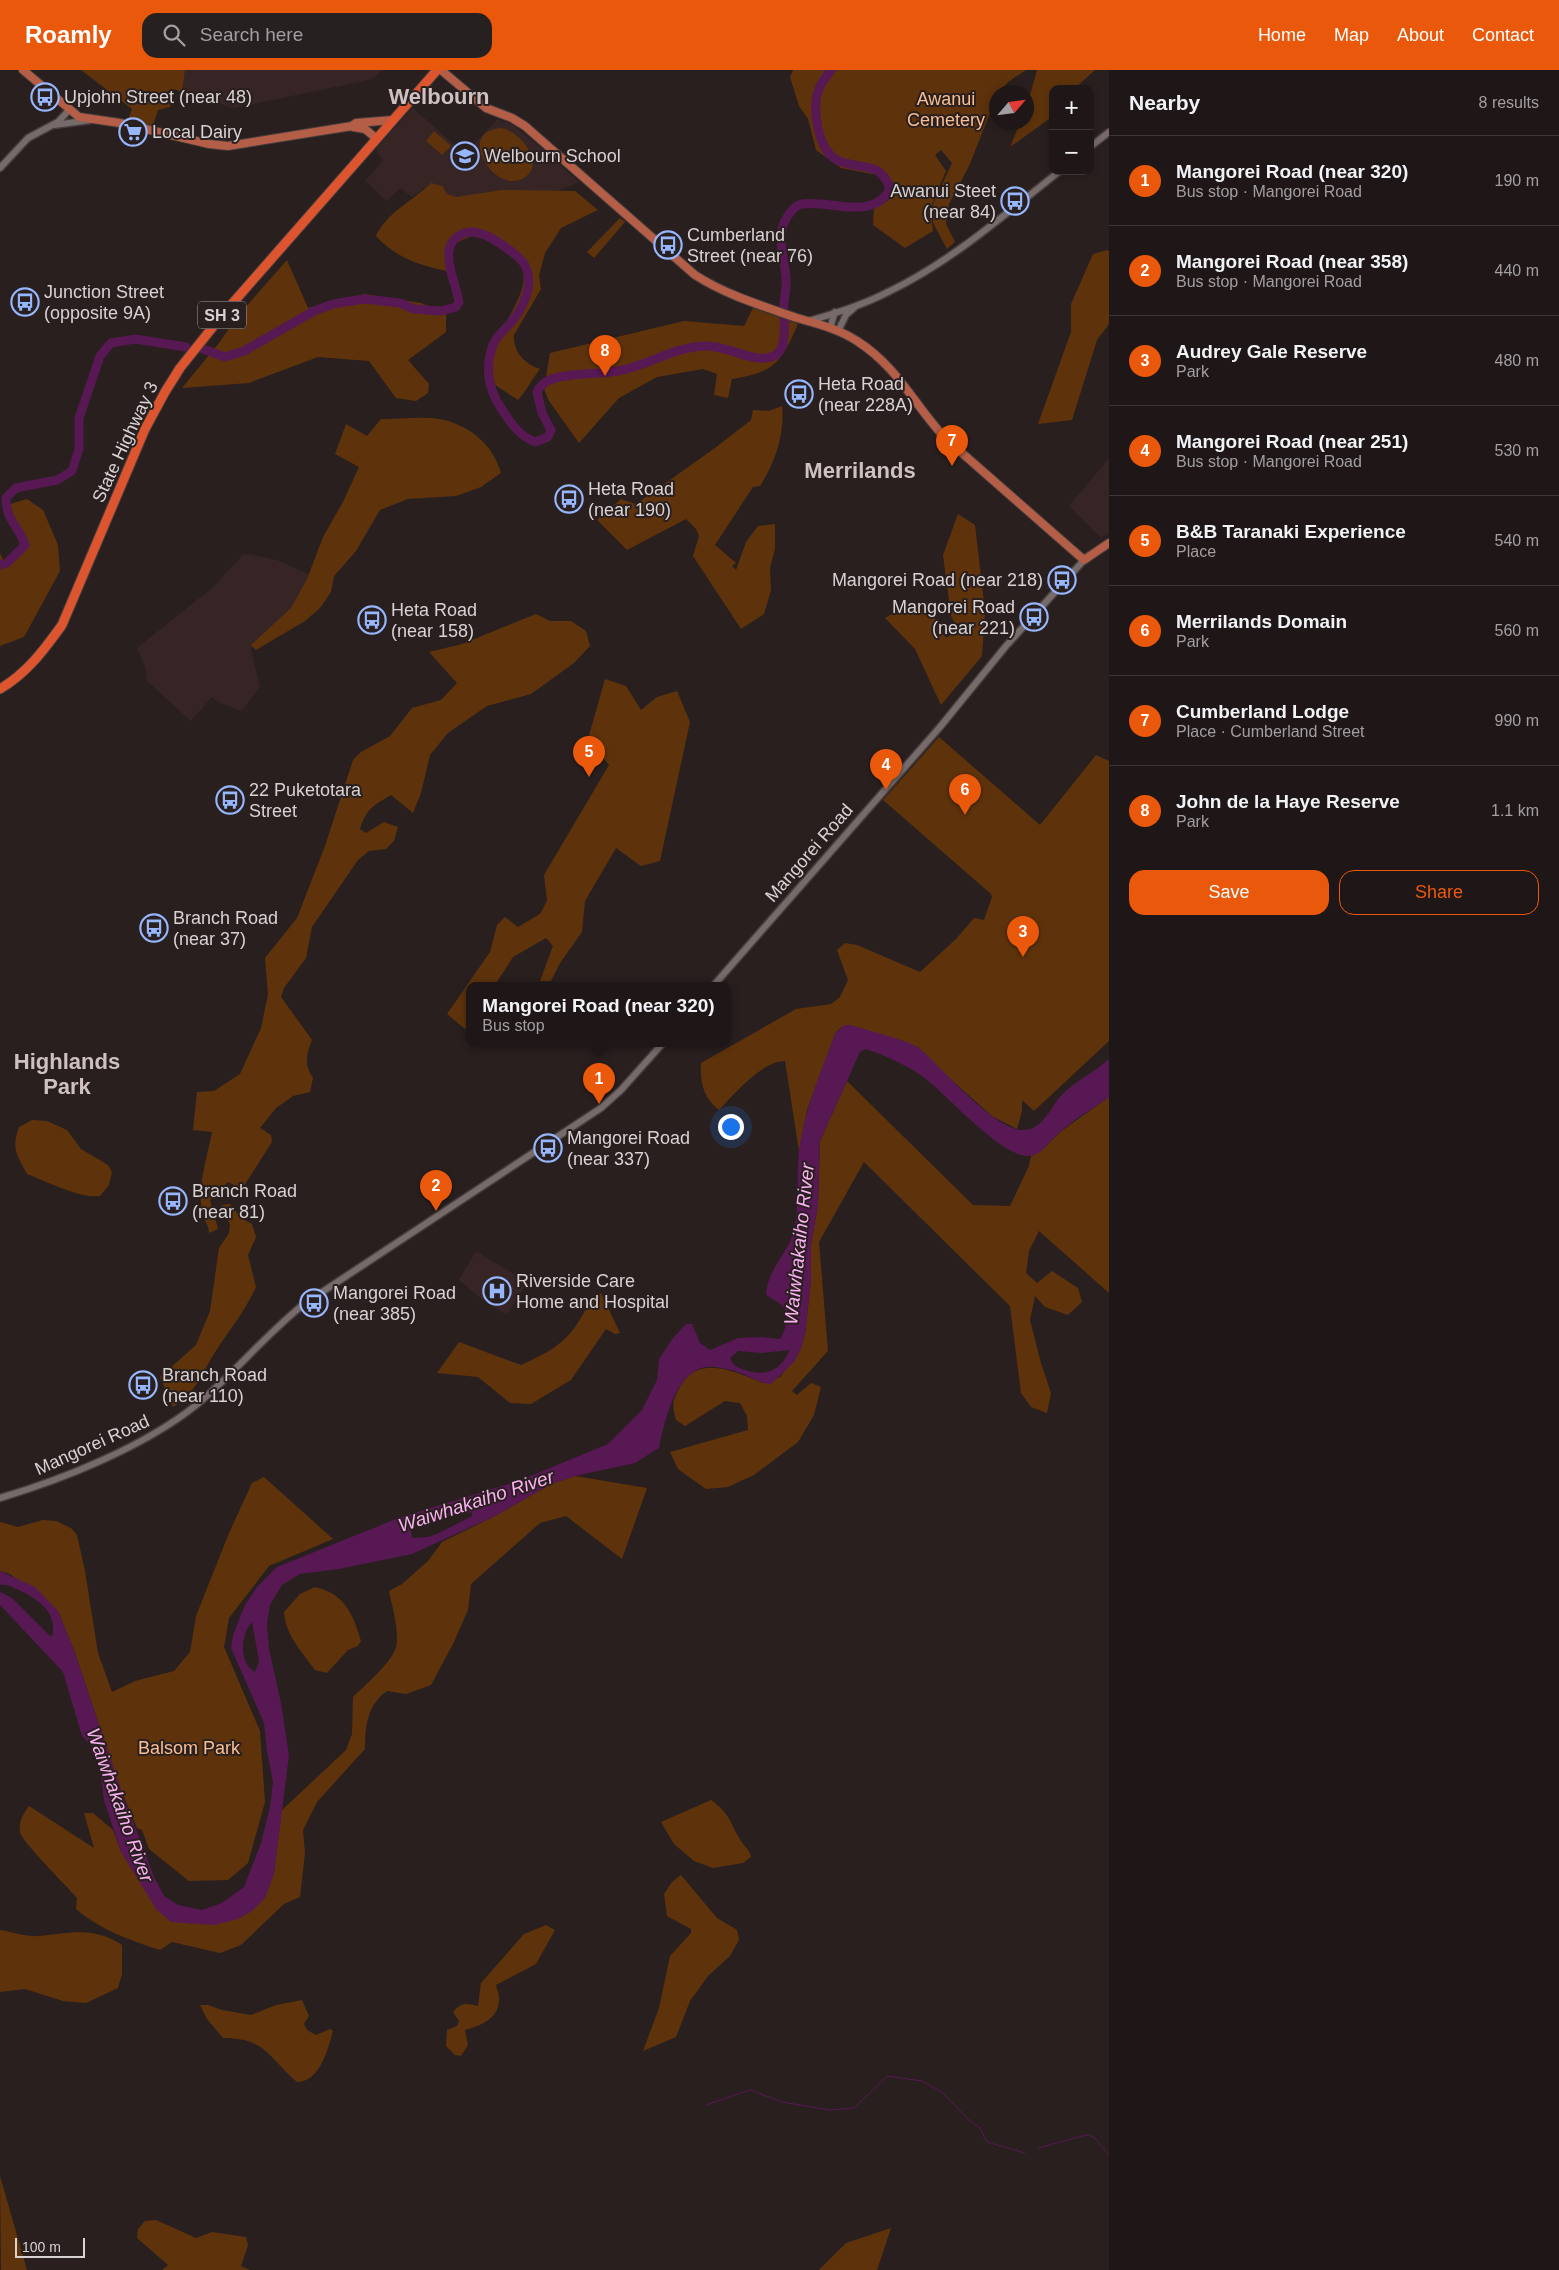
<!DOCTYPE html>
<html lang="en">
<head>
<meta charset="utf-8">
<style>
	:root { --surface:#1f1717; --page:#272020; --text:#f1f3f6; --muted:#a19fa1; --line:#3c3636; --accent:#ea580c }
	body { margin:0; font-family:Helvetica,sans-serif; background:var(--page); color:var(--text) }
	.controls { position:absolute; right:15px; top:15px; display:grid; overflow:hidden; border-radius:10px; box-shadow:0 2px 8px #0003 }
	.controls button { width:45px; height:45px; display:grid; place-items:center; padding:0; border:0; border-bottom:1px solid var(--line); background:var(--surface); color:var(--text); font:25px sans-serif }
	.compass { position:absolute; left:989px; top:15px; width:45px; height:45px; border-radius:50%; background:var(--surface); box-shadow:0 2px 8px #0003; rotate:62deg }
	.scale { position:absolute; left:15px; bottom:12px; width:70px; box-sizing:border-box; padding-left:5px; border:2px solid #d9d2d2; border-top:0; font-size:14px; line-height:18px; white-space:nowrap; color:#d9d2d2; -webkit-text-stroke:4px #291f1f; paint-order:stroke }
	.you { position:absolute; left:730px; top:1056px; width:18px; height:18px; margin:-12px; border:4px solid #fff; border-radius:50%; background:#1a73e8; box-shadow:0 0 0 8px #1a73e833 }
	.badge { display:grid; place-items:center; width:32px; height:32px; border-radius:50%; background:var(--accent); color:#fff; font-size:16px; font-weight:700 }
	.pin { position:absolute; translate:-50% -41px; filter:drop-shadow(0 1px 2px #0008) }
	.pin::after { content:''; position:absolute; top:26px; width:18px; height:15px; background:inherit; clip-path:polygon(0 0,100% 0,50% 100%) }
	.popup { position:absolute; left:466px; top:912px; width:265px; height:65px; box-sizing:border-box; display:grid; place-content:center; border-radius:10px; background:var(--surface); filter:drop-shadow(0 1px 4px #0005); font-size:16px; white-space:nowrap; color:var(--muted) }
	.popup b { font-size:19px; color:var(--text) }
	.popup::after { content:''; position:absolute; left:50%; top:100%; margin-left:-10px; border:10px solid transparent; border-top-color:var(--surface) }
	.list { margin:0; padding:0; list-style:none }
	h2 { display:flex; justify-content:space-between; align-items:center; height:65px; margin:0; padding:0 20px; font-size:21px }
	h2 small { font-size:16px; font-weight:400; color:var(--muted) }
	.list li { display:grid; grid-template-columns:32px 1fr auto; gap:15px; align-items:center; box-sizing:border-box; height:90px; padding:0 20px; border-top:1px solid var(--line) }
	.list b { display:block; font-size:19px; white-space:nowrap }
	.list p { margin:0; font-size:16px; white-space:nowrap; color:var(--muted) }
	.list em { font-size:16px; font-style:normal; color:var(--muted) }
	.actions { display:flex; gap:10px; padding:15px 20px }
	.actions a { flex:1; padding:11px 0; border:1px solid var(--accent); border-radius:15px; text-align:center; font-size:18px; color:var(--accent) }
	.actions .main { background:var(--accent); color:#fff }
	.icon { flex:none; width:28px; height:28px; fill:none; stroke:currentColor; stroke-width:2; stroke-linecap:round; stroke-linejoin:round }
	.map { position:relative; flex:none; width:1109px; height:2200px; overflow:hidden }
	header { display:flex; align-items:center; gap:30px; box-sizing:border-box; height:70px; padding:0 25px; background:var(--accent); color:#fff }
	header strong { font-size:24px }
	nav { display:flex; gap:28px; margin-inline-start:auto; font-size:18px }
	.search { width:350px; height:45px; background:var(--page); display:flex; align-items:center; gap:12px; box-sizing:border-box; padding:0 18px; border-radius:15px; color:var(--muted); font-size:19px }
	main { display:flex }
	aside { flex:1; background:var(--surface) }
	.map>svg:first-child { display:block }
</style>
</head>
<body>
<header>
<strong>Roamly</strong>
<div class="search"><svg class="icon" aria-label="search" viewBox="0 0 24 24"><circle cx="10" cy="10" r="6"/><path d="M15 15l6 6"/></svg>Search here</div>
<nav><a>Home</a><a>Map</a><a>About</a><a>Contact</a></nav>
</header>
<main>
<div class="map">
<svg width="1109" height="2200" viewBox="0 0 1109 2200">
	<rect width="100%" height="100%" fill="#291f1f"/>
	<path fill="#372526" d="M185,0H382L373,9L369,10L233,38L182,22Z
		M413,38L460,80L467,82L497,49L514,55L579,112L541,128L445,127L424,118L412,127L400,118L387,131L365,111L383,90L377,82V77Z
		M1109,388V463L1101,468L1069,436Z
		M248,484L277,490L315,507L290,546L251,579L260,617L242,641L220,633L212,627L191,651L147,611L145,596L137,578L212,518L243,485Z
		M476,1181L527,1212L507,1245L483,1230L459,1210Z"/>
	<path fill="#5e330c" d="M81,0H185L182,22L174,19L170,37L158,40L152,58L127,52L132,39Z
		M793,0H1026L1008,12L1000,22H996V28L969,96L949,134L946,154L955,172L947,179L933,153V134L952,93L941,80L935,85L946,101L930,139L933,161L905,178L873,155L874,135L887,131L894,125V114L888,107L841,98L816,80L808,49L799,36L790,7Z
		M1037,0H1095L1074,19H1053V37L1049,49L1010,77L1020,53L1026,52L1027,36Z
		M501,58C522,61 550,99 519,110C491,119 457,61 501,58Z
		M434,61L451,76L442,85L426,71Z
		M431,113L442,116L447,124L456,127L502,120L575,121L598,140L561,158L545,183L539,206L541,219L514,265C513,282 525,294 540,299C532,309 527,320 518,330L486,309C489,295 492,281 498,268C514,234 547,198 498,174C477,164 475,163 455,174L448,201C420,196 395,187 376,166C387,142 413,131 431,113Z
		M620,148L625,152L594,188L587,182Z
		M1107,180L1109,181V254L1097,270L1072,350L1038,354L1071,262V234L1093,184Z
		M287,190L308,238L365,224L421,233L446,243V262L408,290L429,314L428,323L416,331L396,328L369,291L318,287L249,313L182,318L219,273L237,247Z
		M753,238L798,254C781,292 776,302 732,309L728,328L714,325L717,304L703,299L657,307L619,328L579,373L549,331L544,319L550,283L684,251L744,256Z
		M782,336C785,364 775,393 760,416L753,417L715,475L736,493L732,496L736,500L746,472L758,456L775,454V479L770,498L771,520L764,544L741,559L693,486L699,466L696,459L686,449L627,480L597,450L621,429L636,434L715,378L751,350L753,340L769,341Z
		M381,349C399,349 422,346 440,349C469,355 493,374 501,403L481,417L456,426L408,429L380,440L356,481L334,506L331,522L320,538L305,551L256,580L251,575L291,538L307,509L323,467L343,432L359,397L335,384L346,354L367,366Z
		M27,429L43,440L58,475L60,501L24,567L0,576V483L4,492C31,469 20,464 7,435Z
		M958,444L975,455L985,541L982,586L941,635L915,579L885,548L910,534L933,545L946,568L958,559L951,546L943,485Z
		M536,544L550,551H571L586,561L590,576L574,593L531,624L487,636L448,663L430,685L421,723L413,743L391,725C374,735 366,739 360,759L366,763L384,752L398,757L394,771L386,779L369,781L358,790L312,857L306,888L284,918L281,927L312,970C306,985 304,994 313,1008L310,1022L293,1026L276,1038L260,1058L271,1065L272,1072L242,1119L228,1112L210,1130L218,1159L209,1163C209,1155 205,1152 203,1145C196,1119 207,1088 212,1062L193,1060L197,1022L214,1021L240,1004L261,958L268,924L265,888L297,848L325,776L353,690L361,682L390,666L412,638L441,630L457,613L429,582L462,574Z
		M605,609L626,616L641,640L657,627L677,621L690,652L660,791L641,796L616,778L585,831L582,862L560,893L551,911H540L553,876L546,868L513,887L495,915H470V951L465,959L447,944L490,882L497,855L505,847L518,857L540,844L547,831L544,805L609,695L588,669Z
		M939,667L1040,755L1096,685L1109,691V971L1034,1041L1022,1030V1041L1017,1059L992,1046L938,998L918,977L850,955L840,958L835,964L807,1040L799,1081L785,991C762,991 734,1024 719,1040C703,1027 700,1013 701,993L796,939L831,934L840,927L848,910L837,880L845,873L857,875L920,902L956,869L974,848L984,850L992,827L991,824L883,730Z
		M847,1011L973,1135L1010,1136L1029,1096L1031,1086L1043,1079L1060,1062L1109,1027V1223L1039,1161L1029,1181L1026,1203L1037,1213L1052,1201L1078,1218L1082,1232L1068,1245L1045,1237L1035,1226L1030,1250L1041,1293L1051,1323L1047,1343L1031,1337L1021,1323L1010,1236L864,1092L819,1172L828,1281L792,1321L797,1325L811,1313L821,1317L814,1345L798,1372L754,1405L728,1417L706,1419L678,1399L670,1382L748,1360L747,1346L740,1333L725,1331L685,1356L676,1350C672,1334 672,1332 680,1317C698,1283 736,1302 763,1313L780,1307L800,1281L805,1264L811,1210V1175L818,1135L820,1071Z
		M32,1050L47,1051L67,1060L81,1079L108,1095L112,1102L109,1115L100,1126C80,1129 46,1111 27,1104C17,1085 11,1079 19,1057Z
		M230,1134L241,1148L252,1154L256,1167L248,1185L256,1217C246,1239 232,1257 219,1276C204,1298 197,1323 173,1337L160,1307L196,1275L210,1241L219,1178L229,1163L230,1155L222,1135Z
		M601,1223L620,1263L615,1264L606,1259L571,1310L531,1334L510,1333L478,1307L437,1303L459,1272L521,1295C543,1285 564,1275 577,1254C585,1242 589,1232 601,1223Z
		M575,1406L647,1418L622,1489L566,1446L540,1453L471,1514L468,1540L453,1574L431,1615L406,1624L387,1621C367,1635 365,1657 365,1679L317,1732L303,1760L305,1783L300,1827L284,1834L241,1875L220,1883L172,1872L160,1880C131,1871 99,1859 76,1839L77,1828C68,1817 21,1771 20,1762C18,1752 24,1743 29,1736L94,1778L84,1743H93L113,1760L121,1782L189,1854L274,1804L281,1741L346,1680L352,1664L353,1627C366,1614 388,1596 395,1580C401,1566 392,1536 389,1521L402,1514L428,1491L442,1472L495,1446L551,1414Z
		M264,1407L333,1469L269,1496L229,1548L224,1577L260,1661L265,1732L248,1793L228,1810L189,1811L149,1779L142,1760L137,1758L120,1717L74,1580L58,1541L10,1504L0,1501V1452L18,1457L43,1450L56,1451L71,1458L77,1465L85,1501L98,1583L112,1622L135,1611L174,1601L190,1582L196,1546L229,1463L252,1413Z
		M315,1517C345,1524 353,1544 361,1571L358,1576L348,1580L327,1603L315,1600C302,1582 285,1564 284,1542L300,1524Z
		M711,1730C732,1745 730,1755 743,1774C747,1779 750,1781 751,1787L743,1793L713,1798L694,1791L674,1774L661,1752Z
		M681,1805L717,1848L737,1860L739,1870L730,1886L708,1906L690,1931L676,1967L643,1981L659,1938L670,1886L691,1863V1859L667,1846L664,1824L672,1812Z
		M546,1855L555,1860L536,1894L496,1915C497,1920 500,1926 499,1931C498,1949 480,1956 465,1960L468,1975L461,1986L455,1985L446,1976L447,1960L457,1956L459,1951L453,1942C461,1932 467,1933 478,1936L481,1913L524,1864Z
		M0,1860C12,1862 27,1867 39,1866C71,1863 93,1856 122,1875V1904L118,1918L86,1933L63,1931L25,1919L0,1922Z
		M302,1930L309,1946L304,1954L307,1960L316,1965L330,1959L333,1961C328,1979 320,2012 297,2012C268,1987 266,1968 223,1968L207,1949L200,1935H208L222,1940L251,1945L276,1935Z
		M0,2106L27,2200H1Z
		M156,2150L196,2168L212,2162L246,2167L248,2175L241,2196L250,2200H162L168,2195L137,2168L138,2159L145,2151Z
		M891,2158L877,2200H819L846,2173Z"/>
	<path fill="#571853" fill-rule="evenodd" d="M844,955H850C864,959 910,971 919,978C940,995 1001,1070 1030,1059C1044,1054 1050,1040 1058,1029C1071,1013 1094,1003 1109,989V1027C1093,1039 1074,1049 1059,1063C1050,1070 1042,1085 1030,1086C1003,1089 949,1027 927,1010C910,996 886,986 866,979L860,982L820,1071L818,1135L811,1175V1210L805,1264L800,1281L794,1292L771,1314C757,1313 745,1303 731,1300C720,1298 707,1294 697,1300C673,1312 664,1354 659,1378L635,1393L575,1406L551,1414L495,1446L412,1484L339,1499L300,1504L282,1515L270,1535L267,1554L269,1579L281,1633L289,1685L274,1804L265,1828L252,1841L238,1849L214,1855L171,1852L156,1839L121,1782L104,1730L99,1692L94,1678L82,1666L63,1602L0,1535V1522L12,1528L50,1566L53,1565C55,1541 41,1532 23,1522C15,1519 9,1514 0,1515V1501L35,1517L58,1541L74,1580L120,1717L154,1807L164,1826L178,1835L202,1840L222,1833L244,1817L261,1773L270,1737L273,1712L267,1681L264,1653L231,1578L233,1565L245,1535L257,1517L277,1497L401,1447L521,1410L608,1374L642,1340L657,1310L659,1289L673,1268L686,1254H692L700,1273L710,1280L738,1268L761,1267L780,1269C786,1261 791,1240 779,1233C773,1229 771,1229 766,1224C769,1198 783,1189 791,1169C801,1144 796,1107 799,1081C804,1040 821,1002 835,964ZM790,1280C780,1301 766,1307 745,1300C737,1297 733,1296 730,1288L738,1281L761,1283ZM472,1442V1446L437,1464L428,1467L413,1468L411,1464L412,1456L419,1451ZM252,1552L259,1591L255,1602C238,1593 241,1563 252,1552Z"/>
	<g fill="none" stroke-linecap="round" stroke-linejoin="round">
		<path stroke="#571853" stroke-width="1" d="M706,2035L750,2020L782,2032L830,2040L854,2038L887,2006L922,2011L942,2022L969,2050L979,2057L987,2072L1025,2083
			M1038,2078L1086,2065L1094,2067L1109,2085"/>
		<path stroke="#571853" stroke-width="9" d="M203,279L225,287L244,281L314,241L333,234L364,229L400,233L414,239L441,241L456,237L459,232C456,215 447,197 449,180C450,173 455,168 460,165C477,154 503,175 517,186C538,203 527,232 513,250C505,260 494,267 491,281C485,303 490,323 503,341C512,355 520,366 535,372L548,367L551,360L542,343L537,322C542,311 553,308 565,306C582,303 600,304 618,301C648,296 673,277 705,276C726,275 752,293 771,287C790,282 783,249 784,235C784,227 787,218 786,209C785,192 777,169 784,153C787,146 794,135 802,134C829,129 873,152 890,119C881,89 859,101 837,90C818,80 811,37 819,19C821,13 827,6 831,0
			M0,495L7,493L25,475C18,454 6,451 6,428L16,418L57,410L72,401L79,379V348L100,286L111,273L135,269L186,277"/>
		<g stroke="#463d3d" stroke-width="9">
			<path id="minor" d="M54,55L91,50
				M1090,77L1109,62
				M0,98L28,68L58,52L69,40
				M809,251C836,243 863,235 888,222C951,192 1005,144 1060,101
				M830,258L835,242
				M838,261L846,245L856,236
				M714,915L940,657L1006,576L1084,490
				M0,1428C64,1409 143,1377 195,1336C234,1304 265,1265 304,1234L601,1038L621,1020L663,973"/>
		</g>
		<g stroke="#463d3d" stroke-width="10">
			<path id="major" d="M23,0L79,47L120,53L209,74L228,76L352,56L356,53L393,50
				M441,0L486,38L512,48L525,56L695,205C726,225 763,236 797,248C818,254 839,259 857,271C898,297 914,335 946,369L1084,490L1109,473
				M353,57L365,59L377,69"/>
		</g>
		<g stroke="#463d3d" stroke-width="11">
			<path id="highway" d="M0,619C27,603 44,580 62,555L145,359L165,322L180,298L224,243L437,0"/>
		</g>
		<use href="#minor" stroke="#776a6a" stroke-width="6"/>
		<use href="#major" stroke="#b45d47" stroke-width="8"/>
		<use href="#highway" stroke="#dd552f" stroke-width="9"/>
	</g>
	<defs>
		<g id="bus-ring" transform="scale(1.4375)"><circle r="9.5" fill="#291f1f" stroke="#96b6fd" stroke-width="1.5"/><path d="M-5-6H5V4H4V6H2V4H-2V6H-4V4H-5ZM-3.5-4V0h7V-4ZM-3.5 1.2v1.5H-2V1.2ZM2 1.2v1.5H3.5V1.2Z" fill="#96b6fd"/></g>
		<g id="supermarket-ring" transform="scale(1.4375)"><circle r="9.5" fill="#291f1f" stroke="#96b6fd" stroke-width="1.5"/><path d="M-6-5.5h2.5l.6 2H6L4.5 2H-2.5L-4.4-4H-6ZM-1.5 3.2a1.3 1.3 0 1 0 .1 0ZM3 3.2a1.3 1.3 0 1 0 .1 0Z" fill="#96b6fd"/></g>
		<g id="school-ring" transform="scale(1.4375)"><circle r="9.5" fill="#291f1f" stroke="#96b6fd" stroke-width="1.5"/><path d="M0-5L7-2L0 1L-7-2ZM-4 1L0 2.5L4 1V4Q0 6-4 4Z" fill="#96b6fd"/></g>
		<g id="hospital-ring" transform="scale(1.4375)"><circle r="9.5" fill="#291f1f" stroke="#96b6fd" stroke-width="1.5"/><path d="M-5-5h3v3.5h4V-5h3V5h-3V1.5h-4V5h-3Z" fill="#96b6fd"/></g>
	</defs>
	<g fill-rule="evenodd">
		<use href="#bus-ring" x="45" y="27"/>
		<use href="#supermarket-ring" x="133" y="62"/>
		<use href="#school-ring" x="465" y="86"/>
		<use href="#bus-ring" x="1015" y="131"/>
		<use href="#bus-ring" x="668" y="175"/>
		<use href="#bus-ring" x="25" y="232"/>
		<use href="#bus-ring" x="799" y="324"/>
		<use href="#bus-ring" x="569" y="429"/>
		<use href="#bus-ring" x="1062" y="510"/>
		<use href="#bus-ring" x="1034" y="547"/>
		<use href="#bus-ring" x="372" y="550"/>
		<use href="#bus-ring" x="230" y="730"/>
		<use href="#bus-ring" x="154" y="858"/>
		<use href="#bus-ring" x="548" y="1078"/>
		<use href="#bus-ring" x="173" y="1131"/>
		<use href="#hospital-ring" x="497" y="1221"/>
		<use href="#bus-ring" x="314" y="1233"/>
		<use href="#bus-ring" x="143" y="1315"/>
	</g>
	<g text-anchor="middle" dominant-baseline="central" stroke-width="4" stroke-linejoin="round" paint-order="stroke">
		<rect fill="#291f1f" stroke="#a49c9c" stroke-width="1" x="198" y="231.5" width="48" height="27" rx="4"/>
		<g font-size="16" font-weight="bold" fill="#d9d2d2">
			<text x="222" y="245">SH 3</text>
		</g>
		<g font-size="18" fill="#d9d2d2" stroke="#291f1f" text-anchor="start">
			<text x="64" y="27">Upjohn Street (near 48)</text>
			<text x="152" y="62">Local Dairy</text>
			<text x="484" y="86">Welbourn School</text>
			<text x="996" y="121" text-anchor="end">Awanui Steet<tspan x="996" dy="21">(near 84)</tspan></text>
			<text x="687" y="165">Cumberland<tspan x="687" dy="21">Street (near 76)</tspan></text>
			<text x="44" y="222">Junction Street<tspan x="44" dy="21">(opposite 9A)</tspan></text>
			<text x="818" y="314">Heta Road<tspan x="818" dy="21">(near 228A)</tspan></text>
			<text x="588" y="419">Heta Road<tspan x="588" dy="21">(near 190)</tspan></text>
			<text x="1043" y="510" text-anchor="end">Mangorei Road (near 218)</text>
			<text x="1015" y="537" text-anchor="end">Mangorei Road<tspan x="1015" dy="21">(near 221)</tspan></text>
			<text x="391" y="540">Heta Road<tspan x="391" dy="21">(near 158)</tspan></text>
			<text x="249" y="720">22 Puketotara<tspan x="249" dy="21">Street</tspan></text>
			<text x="173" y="848">Branch Road<tspan x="173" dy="21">(near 37)</tspan></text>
			<text x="567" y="1068">Mangorei Road<tspan x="567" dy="21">(near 337)</tspan></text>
			<text x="192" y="1121">Branch Road<tspan x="192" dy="21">(near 81)</tspan></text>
			<text x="516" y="1211">Riverside Care<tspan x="516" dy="21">Home and Hospital</tspan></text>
			<text x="333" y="1223">Mangorei Road<tspan x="333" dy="21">(near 385)</tspan></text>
			<text x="162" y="1305">Branch Road<tspan x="162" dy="21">(near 110)</tspan></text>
		</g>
		<g font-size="18" fill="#f9be92" stroke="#291f1f">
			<text x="946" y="29">Awanui<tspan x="946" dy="21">Cemetery</tspan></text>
			<text x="189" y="1678">Balsom Park</text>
		</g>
		<g font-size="18" fill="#d9d2d2" stroke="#291f1f">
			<text transform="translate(125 372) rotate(-65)">State Highway 3</text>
			<text transform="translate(809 783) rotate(-49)">Mangorei Road</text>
			<text transform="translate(92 1375) rotate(-24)">Mangorei Road</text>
		</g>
		<g font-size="19" font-style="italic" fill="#fbb1f2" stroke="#291f1f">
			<text transform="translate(799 1174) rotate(-84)">Waiwhakaiho River</text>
			<text transform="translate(476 1431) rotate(-18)">Waiwhakaiho River</text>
			<text transform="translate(120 1735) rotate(70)">Waiwhakaiho River</text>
		</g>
		<g font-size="22" font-weight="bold" fill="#cfc0c1" stroke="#291f1f">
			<text x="439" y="26">Welbourn</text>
			<text x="860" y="400">Merrilands</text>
			<text x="67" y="991">Highlands<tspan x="67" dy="25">Park</tspan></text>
		</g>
	</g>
</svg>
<div class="controls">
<button>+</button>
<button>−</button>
</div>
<svg class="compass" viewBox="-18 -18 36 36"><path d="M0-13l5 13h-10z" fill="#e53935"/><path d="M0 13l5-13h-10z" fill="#a19fa1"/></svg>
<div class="scale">100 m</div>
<div class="you"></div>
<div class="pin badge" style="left:599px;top:1034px">1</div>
<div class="popup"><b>Mangorei Road (near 320)</b>Bus stop</div>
<div class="pin badge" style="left:436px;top:1141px">2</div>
<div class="pin badge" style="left:1023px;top:887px">3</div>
<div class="pin badge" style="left:886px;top:720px">4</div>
<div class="pin badge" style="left:589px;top:707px">5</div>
<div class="pin badge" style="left:965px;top:745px">6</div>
<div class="pin badge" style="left:952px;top:396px">7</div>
<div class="pin badge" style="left:605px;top:306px">8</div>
</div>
<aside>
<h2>Nearby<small>8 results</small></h2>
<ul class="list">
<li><span class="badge">1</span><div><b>Mangorei Road (near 320)</b><p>Bus stop · Mangorei Road</p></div><em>190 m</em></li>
<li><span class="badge">2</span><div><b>Mangorei Road (near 358)</b><p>Bus stop · Mangorei Road</p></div><em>440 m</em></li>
<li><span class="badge">3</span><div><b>Audrey Gale Reserve</b><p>Park</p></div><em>480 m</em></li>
<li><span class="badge">4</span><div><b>Mangorei Road (near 251)</b><p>Bus stop · Mangorei Road</p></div><em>530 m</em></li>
<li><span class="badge">5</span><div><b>B&amp;B Taranaki Experience</b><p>Place</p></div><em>540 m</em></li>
<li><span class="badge">6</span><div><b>Merrilands Domain</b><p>Park</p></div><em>560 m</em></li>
<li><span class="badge">7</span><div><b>Cumberland Lodge</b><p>Place · Cumberland Street</p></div><em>990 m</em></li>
<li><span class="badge">8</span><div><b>John de la Haye Reserve</b><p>Park</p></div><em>1.1 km</em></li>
</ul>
<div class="actions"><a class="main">Save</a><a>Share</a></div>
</aside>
</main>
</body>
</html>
